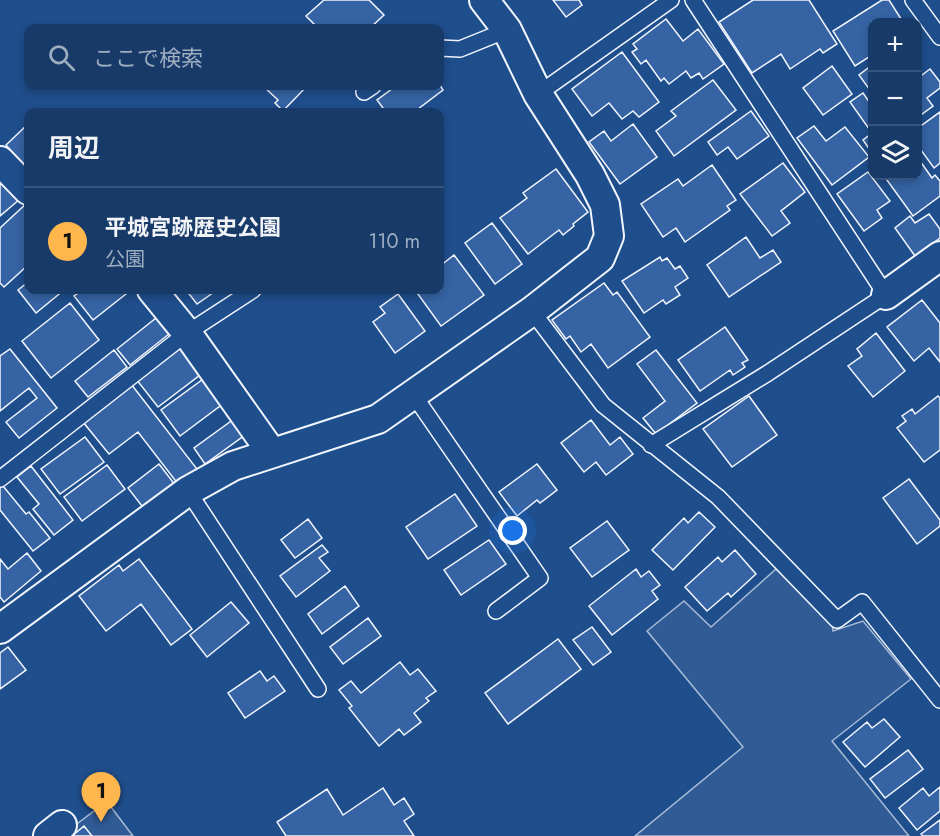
<!DOCTYPE html>
<html lang="ja">
<head>
<meta charset="utf-8">
<style>
	:root { --surface:#173a69; --page:#20416f; --text:#f1f3f6; --muted:#9eadc0; --line:#36547d; --accent:#ffb74d }
	body { margin:0; font-family:Jost,"Noto Sans JP",sans-serif; background:var(--page); color:var(--text) }
	.controls { position:absolute; right:18px; top:18px; display:grid; overflow:hidden; border-radius:12px; box-shadow:0 3px 9px #0003 }
	.controls button { width:54px; height:54px; display:grid; place-items:center; padding:0; border:0; border-bottom:2px solid var(--line); background:var(--surface); color:var(--text); font:30px sans-serif }
	.you { position:absolute; left:513px; top:531px; width:21px; height:21px; margin:-15px; border:4px solid #fff; border-radius:50%; background:#1a73e8; box-shadow:0 0 0 9px #1a73e833 }
	.badge { display:grid; place-items:center; width:39px; height:39px; border-radius:50%; background:var(--accent); color:#111; font-size:20px; font-weight:700 }
	.pin { position:absolute; translate:-50% -50px; filter:drop-shadow(0 2px 3px #0008) }
	.pin::after { content:''; position:absolute; top:32px; width:21px; height:18px; background:inherit; clip-path:polygon(0 0,100% 0,50% 100%) }
	.list { margin:0; padding:0; list-style:none }
	h2 { display:flex; justify-content:space-between; align-items:center; height:78px; margin:0; padding:0 24px; font-size:26px }
	h2 small { font-size:20px; font-weight:400; color:var(--muted) }
	.list li { display:grid; grid-template-columns:39px 1fr auto; gap:18px; align-items:center; box-sizing:border-box; height:108px; padding:0 24px; border-top:2px solid var(--line) }
	.list b { display:block; font-size:22px; white-space:nowrap }
	.list p { margin:0; font-size:20px; white-space:nowrap; color:var(--muted) }
	.list em { font-size:20px; font-style:normal; color:var(--muted) }
	.icon { flex:none; width:33px; height:33px; fill:none; stroke:currentColor; stroke-width:2; stroke-linecap:round; stroke-linejoin:round }
	.map { position:relative; flex:none; width:940px; height:836px; overflow:hidden }
	.search { position:absolute; background:var(--surface); box-shadow:0 3px 9px #0003; left:24px; top:24px; width:420px; height:66px; display:flex; align-items:center; gap:15px; box-sizing:border-box; padding:0 21px; border-radius:12px; color:var(--muted); font-size:22px }
	.panel { position:absolute; background:var(--surface); box-shadow:0 3px 9px #0003; left:24px; top:108px; width:420px; height:186px; border-radius:12px }
	.map>svg:first-child { display:block }
</style>
</head>
<body>
<div class="map">
<svg width="940" height="836" viewBox="0 0 940 836">
	<rect width="100%" height="100%" fill="#1f4e8c"/>
	<path fill="#305b95" stroke="#a8bbd7" stroke-width="1.5" d="M776,569L784,570L832,623L833,631L863,621L911,679L832,741L909,836H635L743,747L647,631L684,601L711,627Z
		M111,807L133,836H61L98,808Z"/>
	<path fill="#3563a3" stroke="#f2f6ff" stroke-width="1.5" d="M324,0H369L384,15L370,28H318L306,16Z
		M553,0H579L582,5L566,17Z
		M753,0H809L837,44L823,53L820,49L790,69L781,54L752,73L719,22Z
		M882,0H889L903,22H872V55L855,66L833,31Z
		M666,19L683,41L698,29L724,64L703,79L699,73L691,78L686,71L669,84L664,78L661,81L646,60L641,64L632,52L637,49L633,44Z
		M622,52L659,102L639,117L633,111L622,119L609,103L592,116L572,89Z
		M872,65V93L859,75Z
		M832,66L852,94L823,115L803,88Z
		M930,69L940,82V88L927,98L933,106L918,117V78Z
		M713,80L736,110L674,156L656,131L676,116L671,111Z
		M440,85L443,90L414,112H386L377,100L396,86Z
		M263,86H307L283,111L275,103L278,100Z
		M863,93L872,106V153L863,140L872,133L850,102Z
		M751,111L769,136L737,159L728,147L717,155L708,142Z
		M940,112V163L934,168L918,146V128Z
		M28,124V169L6,145Z
		M633,124L657,157L620,184L589,142L604,131L611,141Z
		M814,126L826,141L845,127L869,157L832,185L797,138Z
		M918,158L932,178L935,175L940,181V196L913,216L884,176H918Z
		M783,163L805,192L781,211L790,223L772,236L740,194Z
		M712,165L736,200L727,206L730,210L685,242L676,228L663,237L641,204L678,179L683,186Z
		M556,169L588,212L573,224L574,226L563,235L559,230L528,254L500,218L527,198L523,193Z
		M868,172L890,201L877,210L882,218L864,231L837,194Z
		M5,181L20,199L0,216V185Z
		M28,202V265L4,287L0,283V228Z
		M929,214L940,229V238L915,256L895,228L910,216L915,223Z
		M492,223L522,264L495,284L465,243Z
		M746,237L760,258L773,250L781,262L729,297L707,265Z
		M454,255L484,295L441,326L415,290H440V266Z
		M660,257L662,261L667,258L675,269L680,266L688,278L675,287L680,295L666,304L663,300L644,313L622,281Z
		M28,282V290H64L36,313L18,290Z
		M604,283L613,295L617,292L650,337L608,368L591,344L581,352L570,336L566,339L552,320Z
		M83,290H131L93,320L74,296Z
		M186,290H217L197,304Z
		M398,294L425,331L395,353L373,322L385,313L380,307Z
		M922,300L940,323V362L929,348L914,361L887,327Z
		M70,303L99,340L51,378L22,341Z
		M156,318L169,334L130,365L117,349Z
		M725,327L748,360L742,363L745,367L733,375L730,370L700,391L678,360Z
		M876,333L905,371L873,397L848,366L862,356L857,349Z
		M179,347L200,375L158,407L136,379Z
		M10,349L57,408L19,438L6,422L37,398L29,388L0,411V356Z
		M114,350L127,367L88,397L75,381Z
		M656,350L697,403L656,434L643,418L665,401L637,364Z
		M206,377L224,403L180,436L161,410Z
		M131,384L197,469L178,484L138,432L109,454L83,422Z
		M749,396L777,435L732,467L703,429Z
		M938,396L940,398V450L924,462L897,428L906,421L902,416L912,409L915,414Z
		M234,419L245,435L205,464L194,448Z
		M591,420L610,445L620,437L633,454L606,475L596,462L584,472L561,443Z
		M85,437L104,462L60,494L41,469Z
		M159,464L176,486L145,510L128,488Z
		M537,464L557,490L540,503L537,500L517,516L499,492Z
		M107,465L125,489L82,521L64,497Z
		M31,466L73,520L54,535L33,509L39,504L17,477Z
		M909,479L940,520V526L917,544L883,498Z
		M3,486L26,514L29,512L50,538L33,551L0,510V488Z
		M455,494L477,526L428,559L406,527Z
		M699,512L715,527L673,570L652,550L684,518L688,523Z
		M308,519L322,538L295,558L281,540Z
		M607,521L629,550L592,577L570,548Z
		M489,540L506,564L461,595L444,570Z
		M322,545L328,552L319,558L330,571L296,597L280,576Z
		M735,550L756,574L731,597L728,593L707,611L685,587L718,557L722,562Z
		M27,553L41,571L4,602L0,597V559L8,569Z
		M139,559L192,629L171,645L141,604L106,631L79,596L119,565L123,571Z
		M636,569L641,577L649,571L660,585L652,591L658,599L612,635L589,606Z
		M345,586L359,606L322,634L308,614Z
		M231,602L249,623L207,657L190,635Z
		M368,618L381,636L343,664L330,647Z
		M592,627L611,652L593,665L573,640Z
		M558,639L581,669L508,724L485,693Z
		M8,647L26,670L0,689V653Z
		M400,662L410,675L418,669L436,691L426,698L429,701L414,713L421,722L404,735L399,729L379,746L349,708L352,706L339,690L351,681L361,693Z
		M260,671L267,681L274,676L285,691L245,718L228,693Z
		M884,719L900,737L865,767L843,742L867,722L872,728Z
		M908,750L923,769L885,798L870,779Z
		M940,787V811L917,830L899,808L923,788L929,796Z
		M383,788L394,805L404,798L414,814L404,821L414,836H286L277,822L327,789L343,815Z
		M940,820V836H923L921,834Z
		M84,826L92,836H72Z"/>
	<g fill="none" stroke-linecap="round" stroke-linejoin="round">
		<g stroke="#f2f6ff" stroke-width="18">
			<path id="lane" d="M913,0L940,37
				M440,48L460,49L507,30
				M364,92L373,86
				M538,94L671,0
				M532,311L603,405L718,497L837,620L862,602L940,700
				M413,394L540,578L496,611
				M651,445L768,373L886,295L693,0
				M0,479L187,333L253,290
				M188,491L318,689"/>
		</g>
		<g stroke="#f2f6ff" stroke-width="32">
			<path id="street" d="M0,161L28,190
				M152,290L187,333L272,453
				M886,295L940,256
				M0,629L188,491L233,466L378,419L532,311L600,258L609,236L605,205L590,175L538,94L507,30L484,0
				M48,836L62,825"/>
		</g>
		<use href="#lane" stroke="#1f4e8c" stroke-width="15"/>
		<use href="#street" stroke="#1f4e8c" stroke-width="28"/>
	</g>
</svg>
<div class="controls">
<button>+</button>
<button>−</button>
<button><svg class="icon" aria-label="layers" viewBox="0 0 24 24"><path d="M12 4l9 5-9 5-9-5zM3 14l9 5 9-5"/></svg></button>
</div>
<div class="you"></div>
<div class="pin badge" style="left:101px;top:822px">1</div>
<div class="search"><svg class="icon" aria-label="search" viewBox="0 0 24 24"><circle cx="10" cy="10" r="6"/><path d="M15 15l6 6"/></svg>ここで検索</div>
<section class="panel">
<h2>周辺<small></small></h2>
<ul class="list">
<li><span class="badge">1</span><div><b>平城宮跡歴史公園</b><p>公園</p></div><em>110 m</em></li>
</ul>
</section>
</div>
</body>
</html>
